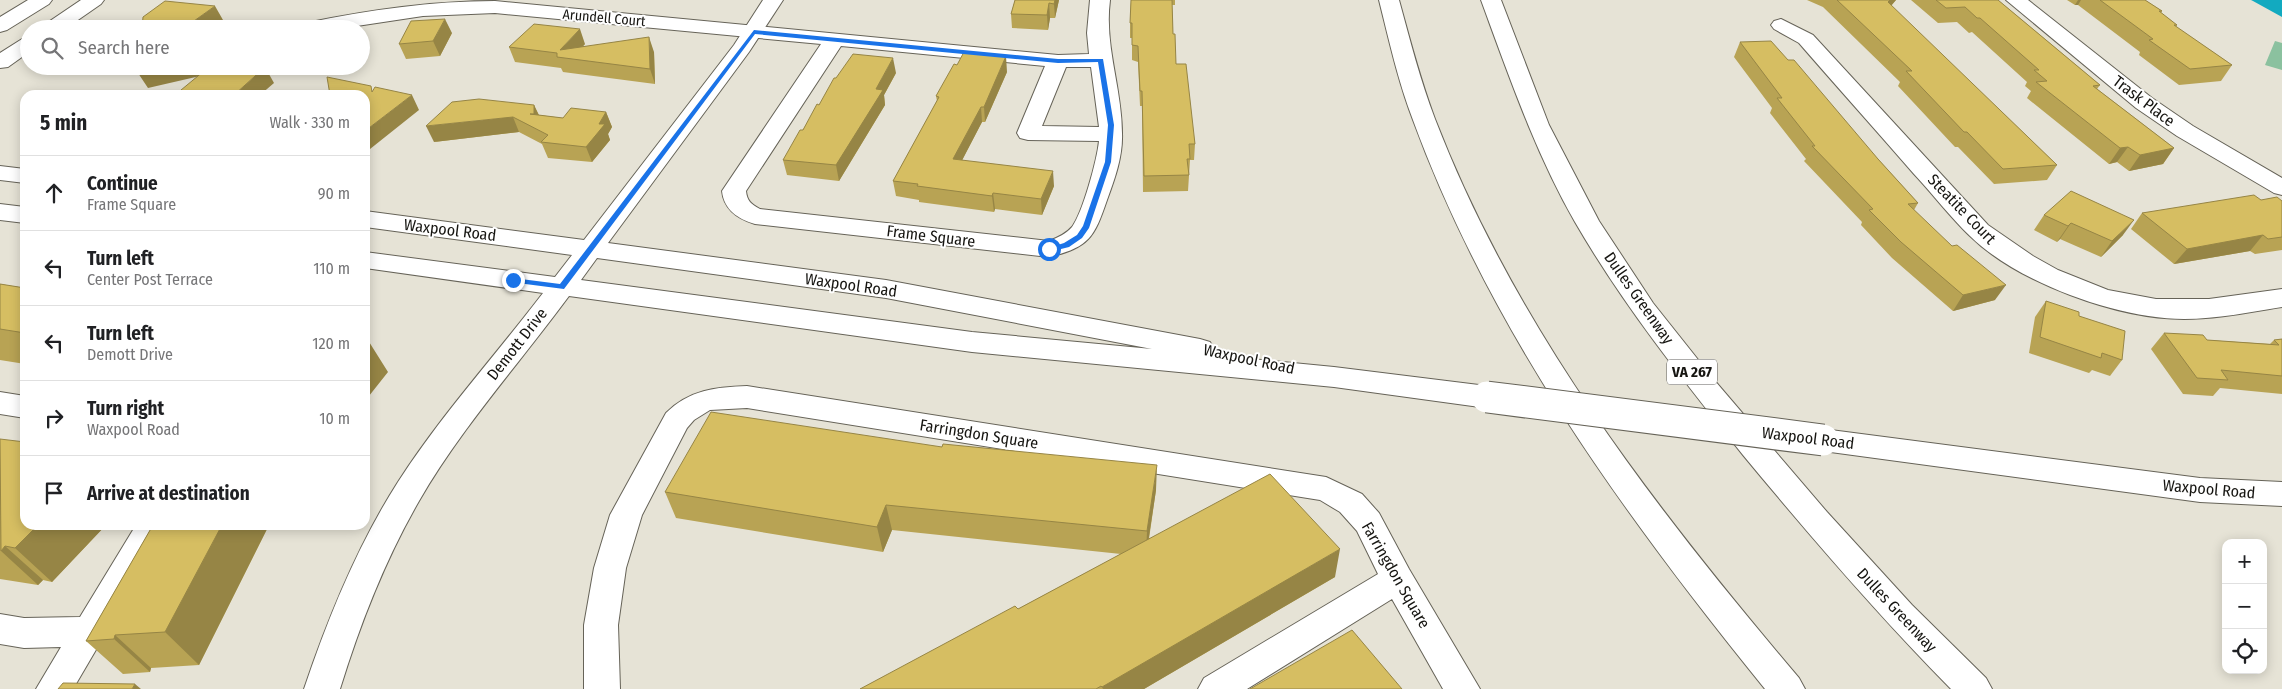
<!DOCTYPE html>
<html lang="en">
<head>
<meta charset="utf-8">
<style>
	:root { --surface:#fff; --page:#f6f6f6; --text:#202124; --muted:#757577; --line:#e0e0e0 }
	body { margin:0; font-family:"Fira Sans Condensed",sans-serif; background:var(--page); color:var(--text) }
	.controls { position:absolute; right:15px; bottom:15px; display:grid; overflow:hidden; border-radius:10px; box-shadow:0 2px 12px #0003 }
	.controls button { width:45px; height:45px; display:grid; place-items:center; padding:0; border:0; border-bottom:1px solid var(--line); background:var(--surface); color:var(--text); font:25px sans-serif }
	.stop { position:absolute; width:15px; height:15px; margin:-11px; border:4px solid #1a73e8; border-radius:50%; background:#fff }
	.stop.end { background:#1a73e8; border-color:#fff; box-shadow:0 1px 5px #0008 }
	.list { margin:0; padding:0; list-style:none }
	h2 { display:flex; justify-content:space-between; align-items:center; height:65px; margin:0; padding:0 20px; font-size:21px }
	h2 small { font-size:16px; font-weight:400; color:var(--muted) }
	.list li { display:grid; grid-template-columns:32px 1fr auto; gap:15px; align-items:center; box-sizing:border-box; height:75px; padding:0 20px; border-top:1px solid var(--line) }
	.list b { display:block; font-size:19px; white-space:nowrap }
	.list p { margin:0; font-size:16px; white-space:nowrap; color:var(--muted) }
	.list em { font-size:16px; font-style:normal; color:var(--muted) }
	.icon { flex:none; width:28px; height:28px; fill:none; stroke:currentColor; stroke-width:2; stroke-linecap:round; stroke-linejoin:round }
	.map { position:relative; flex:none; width:2282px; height:689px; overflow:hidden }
	.search { position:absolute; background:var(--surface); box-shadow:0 2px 12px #0003; left:20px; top:20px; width:350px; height:55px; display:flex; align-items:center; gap:12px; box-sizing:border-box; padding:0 18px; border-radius:28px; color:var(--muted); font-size:19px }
	.panel { position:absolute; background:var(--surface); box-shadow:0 2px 12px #0003; left:20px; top:90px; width:350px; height:440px; border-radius:15px }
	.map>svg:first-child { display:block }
</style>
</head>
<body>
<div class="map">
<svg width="2282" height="689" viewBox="0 0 2282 689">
	<rect width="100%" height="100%" fill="#e6e3d6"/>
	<path fill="#8bc19f" d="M2275,41L2282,43V70L2265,65Z"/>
	<path fill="#12aac0" d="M2251,0H2282V17L2253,1Z"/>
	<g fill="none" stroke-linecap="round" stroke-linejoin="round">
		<g stroke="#666358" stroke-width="2">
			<path id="street" d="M1090,0H1110C1104,46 1122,88 1122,133C1123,156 1115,178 1107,200C1094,238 1089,247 1049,257L755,224C738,219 724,210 722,191L821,44L495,13L423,16L337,29H296L299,25L306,23C369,10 431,1 495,1L1058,55L1089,54L1087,33ZM841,46L1045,66L1017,133L1020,138L1028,140L1099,141C1097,160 1083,212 1072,227C1066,234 1057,238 1049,241L760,209C751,204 747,201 746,191ZM1066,67H1091L1099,127L1042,126Z
				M2006,0H2028L2152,98L2193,126L2282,178V195L2274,193L2177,136L2136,108Z
				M1781,19L1813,35L1988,225L2033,256L2058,270L2108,290L2156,299H2209L2282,289V307C2250,312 2217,319 2184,319C2118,319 2018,283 1970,236C1950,217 1933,194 1914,174C1876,130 1837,87 1799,43L1774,29L1771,25L1774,21Z
				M747,386L1326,477L1362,494L1379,513L1409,569L1480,689H1443L1392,599L1247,689H1198L1204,678L1378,574L1357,531L1340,512L1320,500L747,408L710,410L694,420L687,428L642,515L626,568L618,625L620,689H584V625L594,568L610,515L666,413C689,390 716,387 747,386Z
				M0,392L25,396V418L0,414Z
				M136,525H169L73,689H36L61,647L24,648L0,644V614L24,618L80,617Z"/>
		</g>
		<g stroke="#666358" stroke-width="2">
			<path id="secondary" d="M28,0H52L49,4L7,30L0,32V17Z
				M81,0H104L101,4L65,29H41L44,25Z
				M763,0H783L749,52L608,243L886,280L1200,339L1210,342L1214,349L1210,355L1334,367L1487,386L1497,390L1501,397L1497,404L1487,408L1334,387L972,352L569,296C519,364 461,428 419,501C385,560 360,624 340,689H304C328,618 357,546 398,482C441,415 495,356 543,293L365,268V252L555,277L572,255L365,227V211L584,240L734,45ZM597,258L886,298L1152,349L972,332L581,280Z
				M29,37V52L8,67L0,68V53L22,39Z
				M0,166L25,169V183L0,180Z
				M0,204L25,207V223L0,220Z
				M1823,429L2200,478L2282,482V506L2200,502L1823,451L1813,448L1808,440L1813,432Z"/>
		</g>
		<g stroke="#666358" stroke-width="2">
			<path id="highway" d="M1379,0H1399C1410,40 1420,80 1435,119C1516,329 1654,507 1799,678L1805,689H1765C1624,515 1491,332 1413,120C1398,81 1389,40 1379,0Z
				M1481,0H1501L1549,125L1599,221L1653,303L1715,381L1827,512L1912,605L1986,678L1992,689H1951C1877,614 1810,536 1743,455C1683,380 1623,305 1575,222C1535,152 1509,76 1481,0Z"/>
		</g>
		<use href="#street" fill="#fff" fill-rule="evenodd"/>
		<use href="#secondary" fill="#fff" fill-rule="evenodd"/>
		<use href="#highway" fill="#fff" fill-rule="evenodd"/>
		<g stroke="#666358" stroke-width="33" stroke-linecap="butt">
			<path id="secondary-bridge" d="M1487,397L1823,440"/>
		</g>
		<use href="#secondary-bridge" stroke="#fff" stroke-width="31"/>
	</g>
	<path fill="#b8a354" d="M1015,0H1059L1055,18H1050L1048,30L1012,28L1011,14Z
		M1131,0H1175V5H1172L1173,34L1176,64L1195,144L1194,160H1190L1188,191L1143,192L1142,106H1140L1138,62L1132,60V38H1130V23Z
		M1807,0H1896L1891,6L2057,165L2047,180L1994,184L1958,147H1955L1898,86L1900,82L1823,7Z
		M1911,0H1998L2100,85L2097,89L2174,148L2163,164L2129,171L2117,162L2109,164L2027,98L2031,91L2025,86L2027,82L1972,32L1969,33L1957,22L1938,23Z
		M2067,0H2145L2162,11L2161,13L2177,25L2176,27L2232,65L2221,81L2179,85L2139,55L2140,52L2078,5H2075Z
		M452,33L440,56L406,59L399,44Z
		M1740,42L1878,159L1918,203L1914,210L1995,300L1953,311L1892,258L1861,225L1862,222L1804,161L1806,159L1770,113L1772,108L1734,57Z
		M585,44L583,46L654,52L655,84L563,72L561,68L515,62L509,47Z
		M1007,72L985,122H982L962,160L1054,186L1042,215L995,209L994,212L919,202V200L896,196L893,181L937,101L936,96Z
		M896,73L884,95L885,105L839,181L787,175L783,160L819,105Z
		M534,105L539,115L563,118L606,112L612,127L608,134L610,140L592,162L548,158L542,144L519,132L434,142Z
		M2261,200L2282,201V250L2255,254L2250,251L2174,264L2131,229L2142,213Z
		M2044,215L2123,235L2101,257L2060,239L2057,242L2034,230Z
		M0,284L25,288V364L0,360Z
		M2046,301L2079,316L2122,360L2110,376L2092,370L2089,373L2029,353L2035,317Z
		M2164,333L2207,340L2270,344L2274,340L2282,339V394L2220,388L2213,396L2183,394L2151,349Z
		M0,439L25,525H106L52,582L43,580L38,585L0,579Z
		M1156,490L1149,539L1335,577L1144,689H860L1018,609L1121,554L892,530L883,552L676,518L665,492Z
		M153,525H269L199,665L151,668L150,672L123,674L86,641Z"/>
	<path fill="#968545" d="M1055,0H1059L1055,18L1054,4Z
		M1890,0H1896L1881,17L1888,2Z
		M2078,0H2081L2078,5H2075Z
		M1049,3L1050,18L1048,30L1047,15Z
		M215,6L223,20L212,29H193L194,21Z
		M445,19L452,33L440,56L433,41Z
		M580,29L585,44L571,59L560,50Z
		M649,37L654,52L655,84L650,69Z
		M1006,56L1007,72L985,122L984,107Z
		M893,58L896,73L884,95L885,105L839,181L836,165L876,89Z
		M168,66H201L200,76L148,88L138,73Z
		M265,67L274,83L260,95H234Z
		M412,95L419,110L365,153V131Z
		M534,105L541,120L530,114Z
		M981,107L982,122L955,174L953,159Z
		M606,112L612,127L608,134L610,140L592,162L586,147Z
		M513,117L519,132L434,142L426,126Z
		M2128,147L2117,162L2109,164L2120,148Z
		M2174,148L2163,164L2129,171L2140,155Z
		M1053,171L1054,186L1042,215L1041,199Z
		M993,193L995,209L994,212L992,196Z
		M2134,220L2123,235L2101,257L2112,241Z
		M2071,223L2060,239L2057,242L2068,226Z
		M2263,235L2250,251L2174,264L2187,249Z
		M2006,285L1995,300L1953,311L1963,295Z
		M366,337L388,372L365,401V339Z
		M1157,465L1156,490L1146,556L1147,531Z
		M886,505L892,530L883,552L877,527Z
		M38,525H106L52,582L15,548Z
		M222,525H269L199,665L165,632Z
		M5,546L43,580L38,585L1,551Z
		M1340,549L1335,577L1144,689H1103L1102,687Z
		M115,635L151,668L150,672L114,639Z
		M135,684L141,689H132Z"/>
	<path fill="#d6be62" stroke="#968545" d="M1015,0H1055L1054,4L1049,3L1047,15L1011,14Z
		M1131,0H1172L1173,34H1175L1176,64H1186L1195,144H1189L1190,159H1187L1189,175L1144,176L1142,91H1140L1138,46L1132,45V23H1130Z
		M1837,0H1890L1888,2L2057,165L2003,169L1967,132H1964L1906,71H1912Z
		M1936,0H1998L2100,85L2093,86L2174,148L2140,155L2128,147L2120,148L2036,82L2047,81L2034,70H2039L1980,18H1977L1965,7L1946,8Z
		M2100,0H2145L2162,11H2159L2177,25H2174L2232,65L2190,69L2149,40L2153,39Z
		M165,1L215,6L194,21L193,29H142L143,17Z
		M445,19L433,41L399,44L411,21Z
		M534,24L580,29L560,50L649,37L650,69L557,57V53L509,47Z
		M1771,41L1788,60H1794L1878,159L1918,203L1908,204L1952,246L1957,245L2006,285L1963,295L1901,242L1869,210L1873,209L1812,146H1815L1777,98H1782L1740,42Z
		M964,52L1006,56L984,107H981L953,159L1053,171L1041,199L993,193L992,196L917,186L918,184L893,181L939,97L936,96L954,64L957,65Z
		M853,54L893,58L876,89L883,90L836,165L783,160L800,130H803L817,104L819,105L834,78H836Z
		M139,66H168L138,73Z
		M210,66H244L265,67L234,95H175Z
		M327,77L371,86L372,92L375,87L412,95L365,131V95H330Z
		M479,99L534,105V114H530L563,118L571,108L606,112L599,124H605L586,147L541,142L548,135L513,117L426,126L452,102Z
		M2071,191L2134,220L2112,241L2071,223L2068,226L2044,215Z
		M2254,195L2261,200L2277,197L2282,201V237L2268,239L2263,235L2187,249L2142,213Z
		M0,284L25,288V333L0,329Z
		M2046,301L2079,312V316L2125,331L2122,360L2102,353L2101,358L2040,337Z
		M2164,333L2203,335L2207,340L2279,345L2274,340L2282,339V376L2221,370L2228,380L2197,378Z
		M711,412L942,447L943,444L1157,465L1147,531L886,505L877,527L665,492Z
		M0,439L25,442V525H38L15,548L5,546L1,551Z
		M1270,474L1340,549L1102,687L1101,686L1096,689H860L1015,606L1018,609Z
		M153,525H222L165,632L115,635L114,639L86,641Z
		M1352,630L1402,689H1250Z
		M63,683L135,684L132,689H58Z"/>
	<path fill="#1a73e8" d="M754,30L1058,59H1103L1114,125L1111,162L1089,228L1082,238L1069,247L1049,252L1045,249L1064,243L1077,235L1083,226L1105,162L1108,125L1098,62L1058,63L755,34L564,289L510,282V278H513L560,284Z"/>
	<g text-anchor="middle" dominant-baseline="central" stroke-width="4" stroke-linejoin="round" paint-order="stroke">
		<g font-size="14" fill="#161511" stroke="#fff">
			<text transform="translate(604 18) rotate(5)">Arundell Court</text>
		</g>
		<rect fill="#fff" stroke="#5c5b58" stroke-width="1" x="1667" y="359.5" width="50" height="25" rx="4"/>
		<g font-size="15" font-weight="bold" fill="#161511">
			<text x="1692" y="372">VA 267</text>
		</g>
		<g font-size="16" fill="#161511" stroke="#fff">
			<text transform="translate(2144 101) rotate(37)">Trask Place</text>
			<text transform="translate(1962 209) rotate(46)">Steatite Court</text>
			<text transform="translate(450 230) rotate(7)">Waxpool Road</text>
			<text transform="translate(931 236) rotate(7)">Frame Square</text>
			<text transform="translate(851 285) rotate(8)">Waxpool Road</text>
			<text transform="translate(1639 298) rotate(55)">Dulles Greenway</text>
			<text transform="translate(517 344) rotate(-52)">Demott Drive</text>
			<text transform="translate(1249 359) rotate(12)">Waxpool Road</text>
			<text transform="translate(979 434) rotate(9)">Farringdon Square</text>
			<text transform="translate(1808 438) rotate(7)">Waxpool Road</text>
			<text transform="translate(2209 489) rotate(5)">Waxpool Road</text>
			<text transform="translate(1396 575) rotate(60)">Farringdon Square</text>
			<text transform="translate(1897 610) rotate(47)">Dulles Greenway</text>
		</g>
	</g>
</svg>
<div class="controls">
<button>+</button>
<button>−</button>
<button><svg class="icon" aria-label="locate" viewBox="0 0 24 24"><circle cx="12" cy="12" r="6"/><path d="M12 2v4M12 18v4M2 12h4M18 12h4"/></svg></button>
</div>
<div class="stop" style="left:1049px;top:249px"></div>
<div class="stop end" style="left:513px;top:280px"></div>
<div class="search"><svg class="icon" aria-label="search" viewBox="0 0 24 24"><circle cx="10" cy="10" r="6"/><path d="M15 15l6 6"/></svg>Search here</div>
<section class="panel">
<h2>5 min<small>Walk · 330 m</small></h2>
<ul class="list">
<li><svg class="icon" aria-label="ahead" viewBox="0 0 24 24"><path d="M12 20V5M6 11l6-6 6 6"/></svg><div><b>Continue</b><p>Frame Square</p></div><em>90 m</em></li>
<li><svg class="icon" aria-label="left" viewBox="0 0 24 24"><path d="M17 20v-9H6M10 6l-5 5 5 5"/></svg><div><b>Turn left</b><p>Center Post Terrace</p></div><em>110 m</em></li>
<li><svg class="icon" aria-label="left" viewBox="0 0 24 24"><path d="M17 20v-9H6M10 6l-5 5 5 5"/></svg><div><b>Turn left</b><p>Demott Drive</p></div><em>120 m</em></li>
<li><svg class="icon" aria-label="right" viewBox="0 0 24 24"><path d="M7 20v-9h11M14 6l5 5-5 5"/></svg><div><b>Turn right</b><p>Waxpool Road</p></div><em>10 m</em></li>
<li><svg class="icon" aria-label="arrive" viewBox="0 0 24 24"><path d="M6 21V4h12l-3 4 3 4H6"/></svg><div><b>Arrive at destination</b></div></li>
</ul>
</section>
</div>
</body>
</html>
